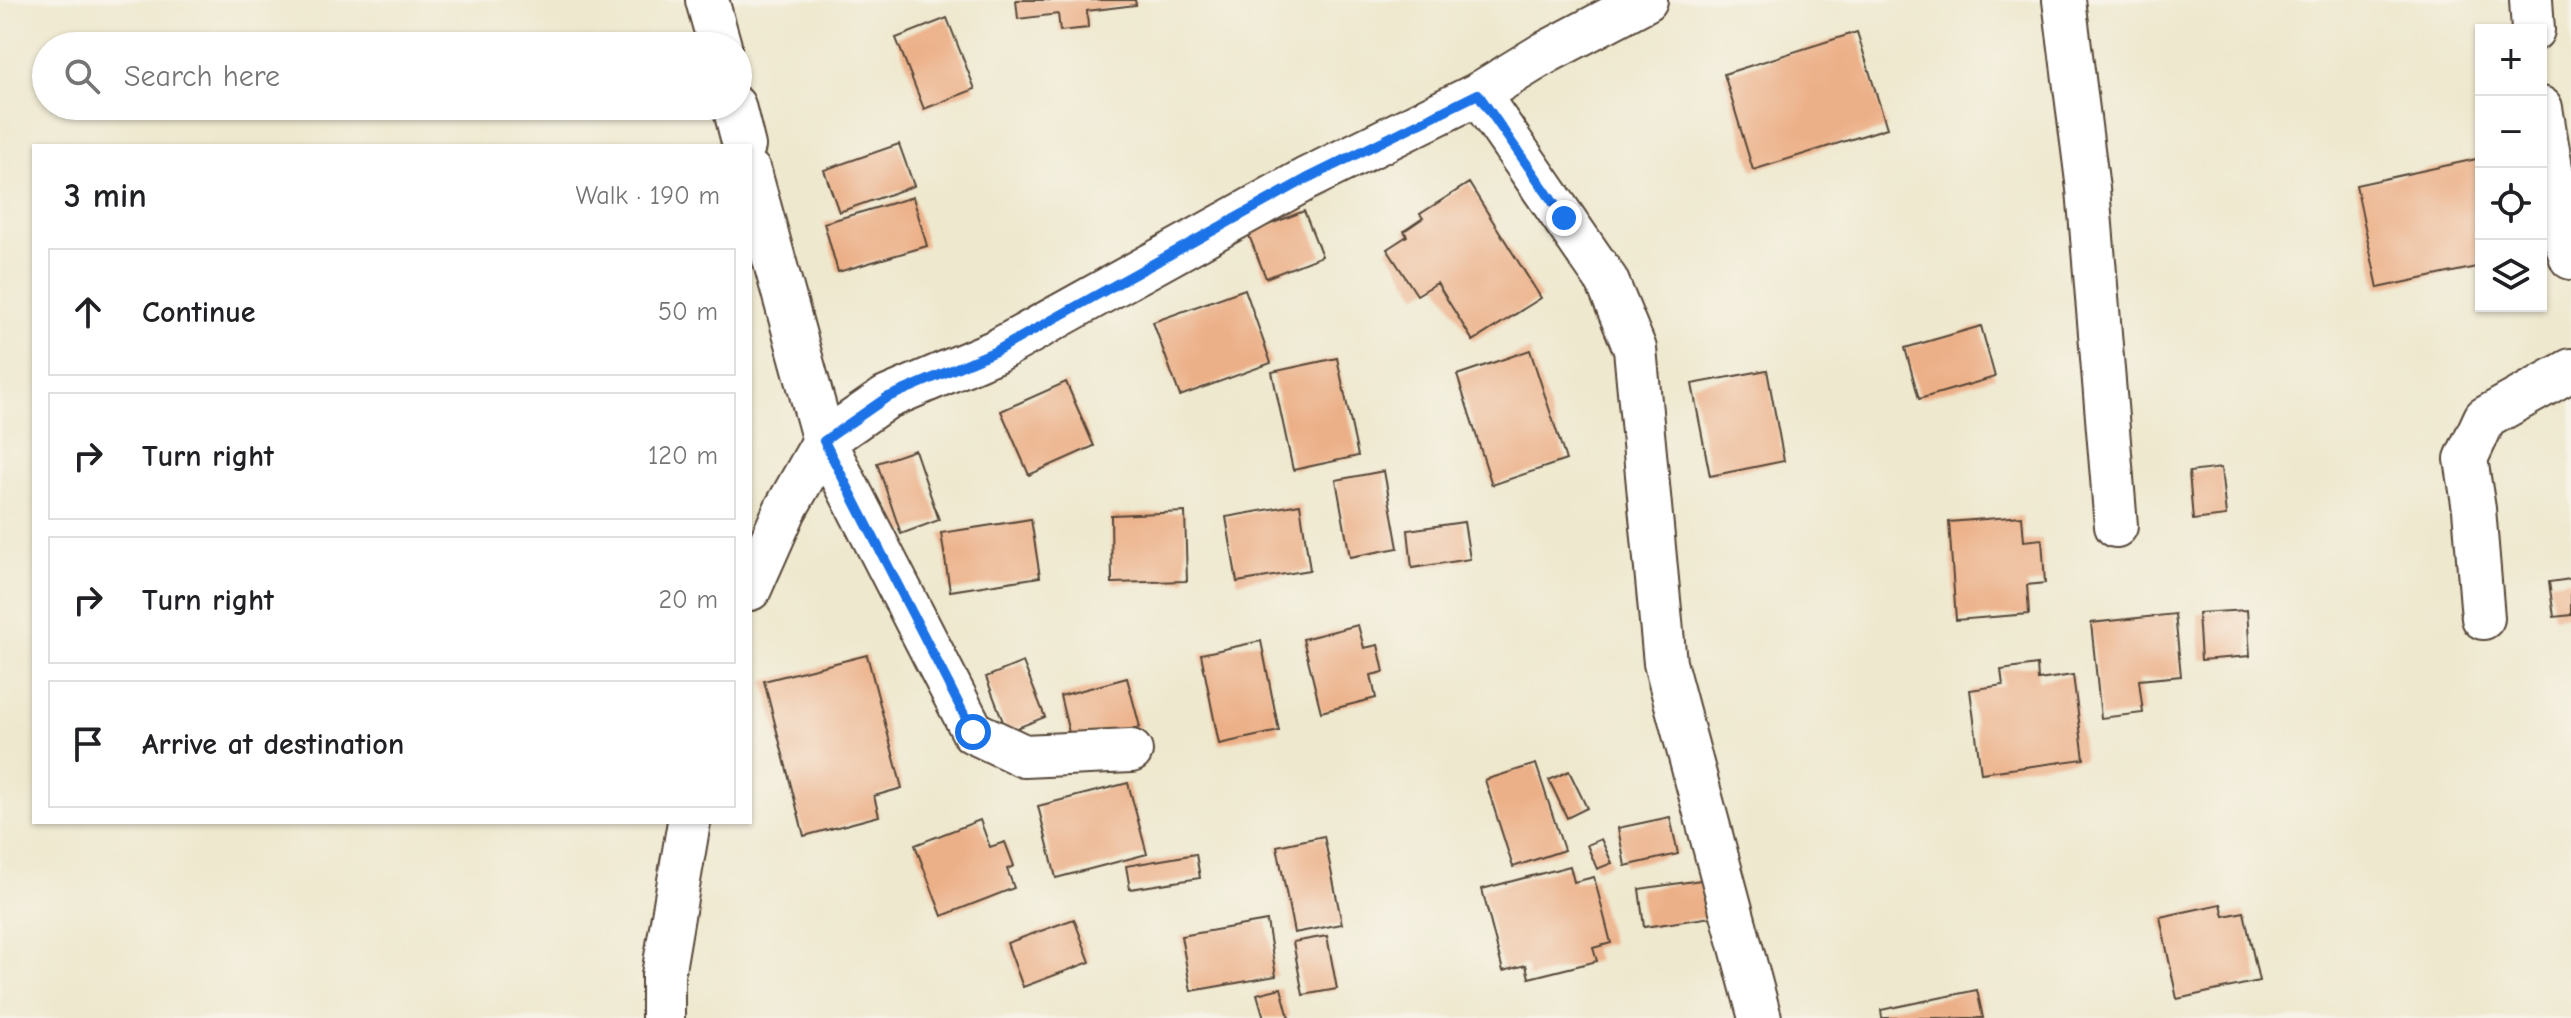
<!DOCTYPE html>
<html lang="en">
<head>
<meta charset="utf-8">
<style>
	:root { --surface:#fff; --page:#f2f2f2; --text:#202124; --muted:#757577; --line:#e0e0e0 }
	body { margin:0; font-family:"Comic Neue",sans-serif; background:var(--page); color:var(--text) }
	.controls { position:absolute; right:24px; top:24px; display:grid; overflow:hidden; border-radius:0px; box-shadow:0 2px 6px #0004 }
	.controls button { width:72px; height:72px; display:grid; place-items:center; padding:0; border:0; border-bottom:2px solid var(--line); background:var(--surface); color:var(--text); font:40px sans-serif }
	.stop { position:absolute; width:24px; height:24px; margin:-18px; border:6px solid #1a73e8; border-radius:50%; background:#fff }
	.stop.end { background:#1a73e8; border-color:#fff; box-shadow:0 2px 8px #0008 }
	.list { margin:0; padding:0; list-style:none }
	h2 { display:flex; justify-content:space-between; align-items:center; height:104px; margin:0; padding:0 32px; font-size:34px }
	h2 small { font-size:26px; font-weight:400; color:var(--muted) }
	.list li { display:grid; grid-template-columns:52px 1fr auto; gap:24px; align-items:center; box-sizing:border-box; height:128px; margin:0 16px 16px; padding:0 16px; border:2px solid var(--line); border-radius:0px }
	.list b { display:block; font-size:30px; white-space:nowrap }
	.list em { font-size:26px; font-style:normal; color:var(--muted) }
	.icon { flex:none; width:44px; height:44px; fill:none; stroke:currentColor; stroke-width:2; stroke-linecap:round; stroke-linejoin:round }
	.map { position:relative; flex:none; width:2571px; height:1018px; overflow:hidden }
	.search { position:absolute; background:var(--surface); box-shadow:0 2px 6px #0004; left:32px; top:32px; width:720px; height:88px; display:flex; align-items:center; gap:20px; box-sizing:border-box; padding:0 28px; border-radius:44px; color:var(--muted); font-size:30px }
	.panel { position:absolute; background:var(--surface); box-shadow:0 2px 6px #0004; left:32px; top:144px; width:720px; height:680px; border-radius:0px }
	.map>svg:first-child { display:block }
</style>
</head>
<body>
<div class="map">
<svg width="2571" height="1018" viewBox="0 0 2571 1018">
	<rect width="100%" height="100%" fill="#f7f3e8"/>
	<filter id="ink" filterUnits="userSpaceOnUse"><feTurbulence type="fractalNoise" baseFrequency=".0125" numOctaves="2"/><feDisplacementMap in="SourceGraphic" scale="16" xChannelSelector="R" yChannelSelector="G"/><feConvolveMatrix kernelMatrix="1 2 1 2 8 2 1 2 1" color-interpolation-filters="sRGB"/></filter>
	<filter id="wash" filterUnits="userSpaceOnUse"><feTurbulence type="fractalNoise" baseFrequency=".006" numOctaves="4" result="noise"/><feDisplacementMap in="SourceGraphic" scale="32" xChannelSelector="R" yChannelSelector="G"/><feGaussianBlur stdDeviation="1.8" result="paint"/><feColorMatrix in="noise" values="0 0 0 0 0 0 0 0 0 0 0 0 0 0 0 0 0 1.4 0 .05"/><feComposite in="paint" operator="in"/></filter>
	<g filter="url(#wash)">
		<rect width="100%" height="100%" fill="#eee8ce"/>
		<g id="blocks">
			<path fill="#ecb088" d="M1016,0H1135L1136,5L1087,11L1088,28L1060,31L1058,14L1018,19Z
				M947,18L975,89L924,109L896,38Z
				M1857,32L1887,128L1753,170L1724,74Z
				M899,144L914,186L839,212L824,170Z
				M2481,158V266L2378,288L2356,185Z
				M1469,183L1541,298L1473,341L1437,283L1417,295L1387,249L1407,236L1404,231L1423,218L1420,214Z
				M913,197L927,246L838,272L824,223Z
				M1304,211L1322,256L1266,278L1248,233Z
				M1245,289L1271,363L1180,396L1153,322Z
				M1981,326L1995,377L1919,399L1905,348Z
				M1530,350L1566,460L1492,485L1457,375Z
				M1337,358L1358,456L1293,470L1272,372Z
				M1767,370L1784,461L1710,476L1692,384Z
				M1066,382L1094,446L1029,475L1001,411Z
				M915,450L939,520L901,534L877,463Z
				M2221,468L2226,516L2193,520L2189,472Z
				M1384,471L1398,548L1350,557L1336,480Z
				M1300,504L1310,570L1237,582L1226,517Z
				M1185,512L1187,581L1112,583L1111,515Z
				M2022,516L2024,541L2042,539L2045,583L2027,585L2029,614L1956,620L1949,522Z
				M1031,519L1040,577L950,591L941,533Z
				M1464,522L1470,559L1412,568L1408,530Z
				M2571,579V615L2554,617L2549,582Z
				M2247,610L2250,656L2201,660L2198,613Z
				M2175,614L2181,676L2139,680L2143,713L2101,718L2091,623Z
				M1358,625L1364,648L1378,645L1384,672L1371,675L1376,698L1321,712L1303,639Z
				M1261,641L1279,731L1219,744L1201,654Z
				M867,655L902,788L874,796L879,816L804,836L764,681Z
				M1023,662L1045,717L1007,732L986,677Z
				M2037,665L2038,680L2073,675L2084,759L1981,773L1970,690L2003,685L2001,670Z
				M1127,678L1140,727L1072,745L1060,696Z
				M1536,764L1564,850L1513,867L1485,780Z
				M1569,771L1587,808L1567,818L1549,780Z
				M1128,783L1147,854L1056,878L1038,806Z
				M1670,817L1678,854L1625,866L1618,828Z
				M980,820L990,847L1005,842L1014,866L1007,869L1014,888L942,916L915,845Z
				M1324,836L1342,924L1294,933L1277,846Z
				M1601,839L1612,863L1597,869L1587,845Z
				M1196,854L1200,878L1130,889L1126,866Z
				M1570,866L1574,882L1594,877L1611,943L1593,948L1597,961L1529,978L1526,965L1503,971L1482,889Z
				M1708,879L1712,917L1644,927L1639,889Z
				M2221,904L2224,916L2244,912L2259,981L2177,999L2160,917Z
				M1074,919L1090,962L1023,987L1007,943Z
				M1267,921L1276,976L1191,991L1181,936Z
				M1327,936L1337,989L1303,995L1293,942Z
				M1281,988L1289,1018H1264L1257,994Z
				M1977,990L1983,1018H1882L1881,1010Z"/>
		</g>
	</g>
	<g filter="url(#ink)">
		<use href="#blocks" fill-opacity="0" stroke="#564638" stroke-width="2"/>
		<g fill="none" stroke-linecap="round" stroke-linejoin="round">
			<g stroke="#564638" stroke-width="46">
				<path id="minor" d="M707,0L720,46
					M2064,0L2088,189L2116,526
					M2531,0L2533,30
					M1478,94L1607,281L1635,349L1665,663L1760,1018
					M734,106L744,146
					M2541,108L2561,228L2571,258
					M750,172L824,441L973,732L1024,756L1131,751
					M750,589L785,510L824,441L886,398L996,351L1306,179L1478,94L1545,53L1646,0
					M2483,618L2474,509L2466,459L2485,418L2571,370
					M663,1018V975L689,822"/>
			</g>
			<use href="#minor" stroke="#fff" stroke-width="42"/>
		</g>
	</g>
	<g fill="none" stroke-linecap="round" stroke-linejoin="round" filter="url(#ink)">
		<path stroke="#1a73e8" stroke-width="10" d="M973,732L824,441L886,398L996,351L1306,179L1478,94L1564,218"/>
	</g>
</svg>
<div class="controls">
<button>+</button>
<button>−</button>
<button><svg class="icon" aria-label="locate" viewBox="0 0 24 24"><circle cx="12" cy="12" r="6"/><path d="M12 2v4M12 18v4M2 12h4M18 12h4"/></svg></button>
<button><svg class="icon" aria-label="layers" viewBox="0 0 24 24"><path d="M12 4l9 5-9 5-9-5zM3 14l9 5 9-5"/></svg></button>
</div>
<div class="stop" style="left:973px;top:732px"></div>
<div class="stop end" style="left:1564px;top:218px"></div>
<div class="search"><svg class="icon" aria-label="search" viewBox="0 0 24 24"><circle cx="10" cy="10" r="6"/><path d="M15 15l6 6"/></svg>Search here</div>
<section class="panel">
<h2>3 min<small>Walk · 190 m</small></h2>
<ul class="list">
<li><svg class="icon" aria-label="ahead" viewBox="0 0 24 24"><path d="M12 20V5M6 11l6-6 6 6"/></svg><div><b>Continue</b></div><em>50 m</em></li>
<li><svg class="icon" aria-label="right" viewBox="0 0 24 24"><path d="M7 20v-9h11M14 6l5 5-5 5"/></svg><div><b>Turn right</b></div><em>120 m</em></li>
<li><svg class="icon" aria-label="right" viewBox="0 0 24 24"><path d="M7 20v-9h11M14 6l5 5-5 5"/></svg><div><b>Turn right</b></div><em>20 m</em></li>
<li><svg class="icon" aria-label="arrive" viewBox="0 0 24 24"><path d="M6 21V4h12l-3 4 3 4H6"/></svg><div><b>Arrive at destination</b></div></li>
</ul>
</section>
</div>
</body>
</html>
